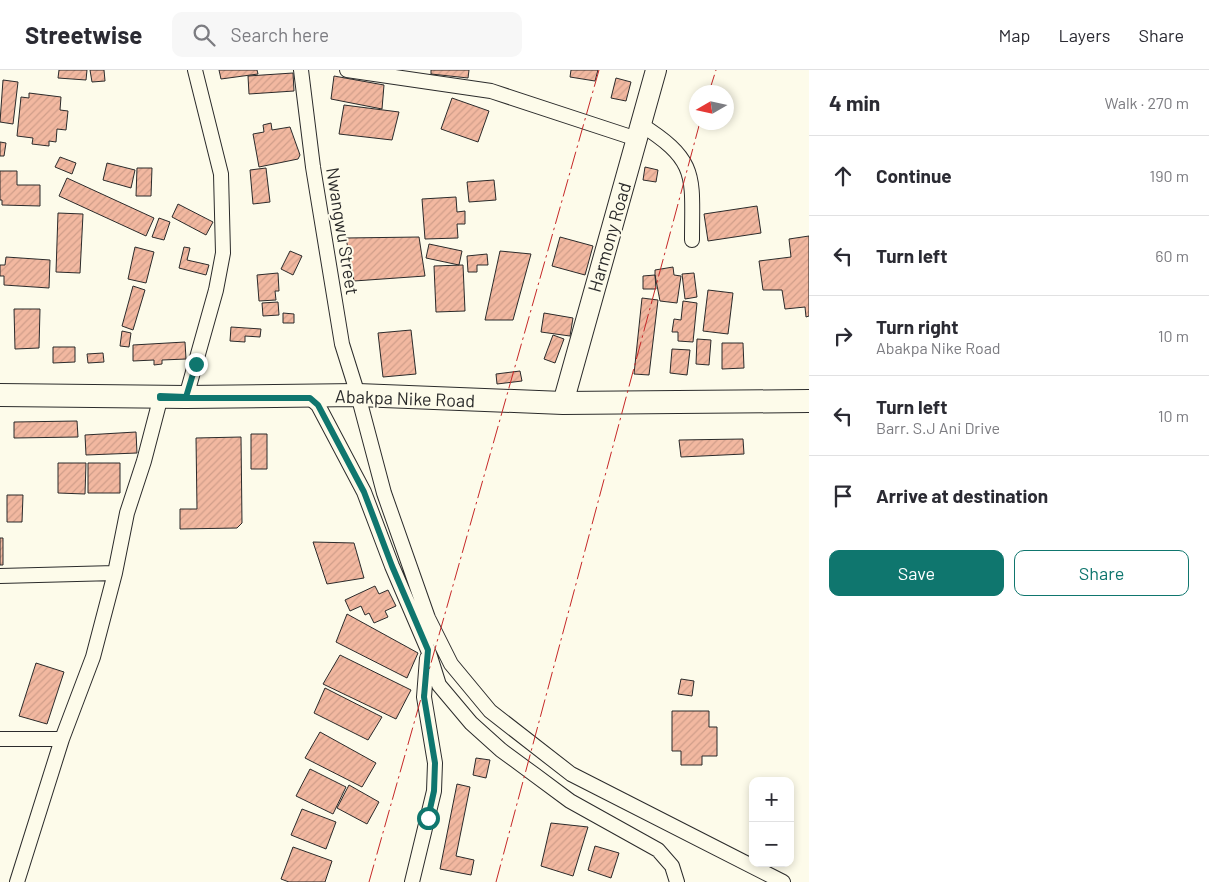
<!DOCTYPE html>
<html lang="en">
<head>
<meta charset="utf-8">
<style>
	:root { --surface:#fff; --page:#f7f7f7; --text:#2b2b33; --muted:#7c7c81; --line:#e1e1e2; --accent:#0f766e }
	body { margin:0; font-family:Barlow,sans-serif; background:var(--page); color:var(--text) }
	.controls { position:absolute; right:15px; bottom:15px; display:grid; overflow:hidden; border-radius:10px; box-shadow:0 2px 8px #0003 }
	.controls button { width:45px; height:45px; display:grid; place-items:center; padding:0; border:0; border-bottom:1px solid var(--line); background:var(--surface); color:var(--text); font:25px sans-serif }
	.compass { position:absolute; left:689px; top:15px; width:45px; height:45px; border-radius:50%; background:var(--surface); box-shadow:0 2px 8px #0003; rotate:261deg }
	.stop { position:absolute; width:15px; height:15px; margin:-11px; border:4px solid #0f766e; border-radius:50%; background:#fff }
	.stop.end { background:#0f766e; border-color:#fff; box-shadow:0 1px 5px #0008 }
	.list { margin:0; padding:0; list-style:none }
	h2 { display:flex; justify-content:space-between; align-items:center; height:65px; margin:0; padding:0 20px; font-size:21px }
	h2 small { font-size:16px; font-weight:400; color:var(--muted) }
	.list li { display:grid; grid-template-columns:32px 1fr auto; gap:15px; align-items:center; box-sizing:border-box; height:80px; padding:0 20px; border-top:1px solid var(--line) }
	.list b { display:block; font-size:19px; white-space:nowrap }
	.list p { margin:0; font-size:16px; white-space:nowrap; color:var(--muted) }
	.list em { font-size:16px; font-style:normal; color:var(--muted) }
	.actions { display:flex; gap:10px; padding:15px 20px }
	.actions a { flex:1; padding:11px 0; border:1px solid var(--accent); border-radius:10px; text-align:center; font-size:18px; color:var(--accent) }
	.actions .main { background:var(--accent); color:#fff }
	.icon { flex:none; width:28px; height:28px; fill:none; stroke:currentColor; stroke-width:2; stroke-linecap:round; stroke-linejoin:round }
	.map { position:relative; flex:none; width:809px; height:812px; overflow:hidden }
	header { display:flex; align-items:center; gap:30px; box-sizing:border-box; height:70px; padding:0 25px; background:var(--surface); border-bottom:1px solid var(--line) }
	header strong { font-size:24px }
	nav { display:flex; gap:28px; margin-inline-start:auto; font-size:18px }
	.search { width:350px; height:45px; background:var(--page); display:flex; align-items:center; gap:12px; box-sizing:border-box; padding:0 18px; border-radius:10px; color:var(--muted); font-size:19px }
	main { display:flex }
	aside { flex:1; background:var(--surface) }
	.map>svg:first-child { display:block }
</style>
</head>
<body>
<header>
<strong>Streetwise</strong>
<div class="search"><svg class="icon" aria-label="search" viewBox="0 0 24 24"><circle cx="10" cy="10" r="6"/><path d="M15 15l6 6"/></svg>Search here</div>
<nav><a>Map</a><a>Layers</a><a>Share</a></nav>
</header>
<main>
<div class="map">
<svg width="809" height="812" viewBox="0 0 809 812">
	<defs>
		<pattern id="building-hatch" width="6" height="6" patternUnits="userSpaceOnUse" patternTransform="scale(1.25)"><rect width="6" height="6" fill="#f2b8a0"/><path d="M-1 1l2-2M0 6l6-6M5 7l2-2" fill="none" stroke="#d09e8a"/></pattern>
	</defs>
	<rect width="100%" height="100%" fill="#fdfbea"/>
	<path fill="url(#building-hatch)" stroke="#2b2b2b" d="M59,0H87L86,10L58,8Z
		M90,0H104L105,11L92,12Z
		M219,0H257L258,4L221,9Z
		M431,0H469L468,8L431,4Z
		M571,0H598L595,11L570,7Z
		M293,3L294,21L249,24L248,6Z
		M334,6L384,15L382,39L331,29Z
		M616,8L631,12L626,31L611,28Z
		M3,10L18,12L13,54L0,52Z
		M29,23L61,27L60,40L68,41L66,60L57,59L56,72L49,71V76L32,74L33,68L17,66L21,27L29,28Z
		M452,28L489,41L478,72L441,59Z
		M344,35L399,42L392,70L339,64Z
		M271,53L272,60L290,57L300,85L298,89L259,97L253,64L264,62L263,55Z
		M0,72L6,73L4,86H0Z
		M60,87L76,93L72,104L55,97Z
		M107,93L135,100L131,118L103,110Z
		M645,97L658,100L656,112L643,110Z
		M137,98H152L151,126H136Z
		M266,98L270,132L253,134L250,100Z
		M0,101H17V115H40V136L2,135V130H0Z
		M67,108L154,148L146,166L59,126Z
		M494,110L496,130L469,132L467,112Z
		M456,127L457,142L465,141V154H457L458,168L425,169L422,129Z
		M178,134L213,152L206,165L172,147Z
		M757,136L761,163L708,171L704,144Z
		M58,143L83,144L80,203L56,202Z
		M159,148L170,152L164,170L152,167Z
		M809,166V246L806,247L805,237L785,239L782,220H763L759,191L791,187L789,169Z
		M419,167L425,206L354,211L346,168Z
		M560,167L593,176L585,205L552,196Z
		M429,174L462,181L459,195L426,188Z
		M135,177L154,182L146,213L128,209Z
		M184,177L190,178L187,190L209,195L206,205L179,198Z
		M290,181L302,186L293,205L281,199Z
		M500,181L531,184L513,250H485Z
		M487,184L488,195H477V202H468L467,186Z
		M6,187L50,190L49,218L4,215V206H0V195H5Z
		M463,195L465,241L436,242L434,196Z
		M673,197L674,205L681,206L677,233L660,231L655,205V200Z
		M278,203L279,221H275L276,230L259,231L257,205Z
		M694,203L697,227L685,229L682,204Z
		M655,205L656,219H643V206Z
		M133,216L145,220L133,260L122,256Z
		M708,220L733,223L728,264L703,261Z
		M642,228L658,230L649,305L634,304Z
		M683,231L697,233L693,272L678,271V262H672L674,249L681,250Z
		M278,232L279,245L263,246L262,233Z
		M14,239H40L39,278L15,279Z
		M283,243L294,244V253H283Z
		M544,243L573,248L570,266L541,262Z
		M231,257L261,259L260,267L245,266V272L230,271Z
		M411,260L416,304L383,307L378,263Z
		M122,261L131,263L129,277L120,276Z
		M553,265L564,269L555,293L544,289Z
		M697,269L711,270L709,295L696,294Z
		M185,272L186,289L162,290V294L154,295V290L133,291V275Z
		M722,273H743L744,298L722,299Z
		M53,277H75V292L53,293Z
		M672,279L690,280L687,305L670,303Z
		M103,283L104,292L88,293L87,284Z
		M520,301L522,311L497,314L496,304Z
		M77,351L78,367L14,368V352Z
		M136,362L137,383L86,385L85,365Z
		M251,364H267V399H251Z
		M241,367L242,453L237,458L180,459V439H197L196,368Z
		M743,369L744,384L681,387L679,370Z
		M58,393H86L85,424L58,423Z
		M88,393H120V423H88Z
		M7,425H23L22,452H7Z
		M0,468H3V495H0Z
		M313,472L354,473L364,508L327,514Z
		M375,516L379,524L388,520L396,536L385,541L388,547L374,553L369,543L365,545L361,536L350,541L345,530Z
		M347,544L418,583L407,608L336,572Z
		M340,585L411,620L396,649L323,614Z
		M36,593L64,602L47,654L19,646Z
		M681,609L694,611L692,626L678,624Z
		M325,618L382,647L368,670L314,643Z
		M672,641H709V657H717V686H702V695H681V681H672Z
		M320,662L376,693L362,717L305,688Z
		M476,688L490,690L486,708L473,705Z
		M310,699L346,717L333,744L296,726Z
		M457,714L470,717L456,786L474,790L471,805L440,799Z
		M349,715L379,732L367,754L337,738Z
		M302,739L336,752L326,779L291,765Z
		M551,753L588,757L573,806L541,796Z
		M595,776L619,783L611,808L588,800Z
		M293,777L332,791L325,812H289L281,809Z"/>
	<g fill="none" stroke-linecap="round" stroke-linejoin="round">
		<g stroke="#2b2b2b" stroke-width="16">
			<path id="minor" d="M301,0L313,97L342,274L358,325L384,423L428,548L451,594L490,641L571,704L783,812
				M347,0L491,21L637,69
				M640,54C699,91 692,106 692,170
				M186,327L216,220L223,183L221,104L195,0
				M305,328H310L318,335L364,422L392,496L428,580L439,615L471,653L501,680L535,705L570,731L658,780L672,796L677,812
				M0,506L115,503
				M0,669H62
				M17,812L62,669L93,587L115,503L127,443L144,391L161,326
				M412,812L434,721L435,693L424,627L427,588"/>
		</g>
		<g stroke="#2b2b2b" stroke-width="22">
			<path id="secondary" d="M563,333L656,0"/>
		</g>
		<g stroke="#2b2b2b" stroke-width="24">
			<path id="primary" d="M0,325L186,327L358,325L563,333L809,331"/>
		</g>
		<use href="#minor" stroke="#fdfbea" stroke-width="14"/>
		<use href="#secondary" stroke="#fdfbea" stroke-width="20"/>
		<use href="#primary" stroke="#fdfbea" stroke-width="22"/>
		<path stroke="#c62828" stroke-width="1" stroke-dasharray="18 4 2.5 4" stroke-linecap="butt" d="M709,22L716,0
			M369,812L599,0
			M496,812L700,52"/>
	</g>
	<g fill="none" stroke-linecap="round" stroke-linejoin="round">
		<path stroke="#0f766e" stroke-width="6" d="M196,294L186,327L160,326V328H310L318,335L364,422L392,496L428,580L424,627L435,693L434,721L428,748"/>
	</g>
	<g text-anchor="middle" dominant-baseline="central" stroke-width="4" stroke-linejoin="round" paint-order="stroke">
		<g font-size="18" fill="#2b2b2b" stroke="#fdfbea">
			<text transform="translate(343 161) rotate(81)">Nwangwu Street</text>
			<text transform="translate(609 167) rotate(-74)">Harmony Road</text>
			<text transform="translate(405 328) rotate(2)">Abakpa Nike Road</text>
		</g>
	</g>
</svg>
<div class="controls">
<button>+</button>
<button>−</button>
</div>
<svg class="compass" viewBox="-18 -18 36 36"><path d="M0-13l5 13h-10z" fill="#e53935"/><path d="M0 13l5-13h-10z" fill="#7c7c81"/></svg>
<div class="stop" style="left:428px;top:748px"></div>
<div class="stop end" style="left:196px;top:294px"></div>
</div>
<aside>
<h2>4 min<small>Walk · 270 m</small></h2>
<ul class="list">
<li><svg class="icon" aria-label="ahead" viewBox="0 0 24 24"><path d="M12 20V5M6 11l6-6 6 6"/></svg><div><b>Continue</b></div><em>190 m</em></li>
<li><svg class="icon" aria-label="left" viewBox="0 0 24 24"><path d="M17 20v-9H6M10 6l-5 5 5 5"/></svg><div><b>Turn left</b></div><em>60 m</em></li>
<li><svg class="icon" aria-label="right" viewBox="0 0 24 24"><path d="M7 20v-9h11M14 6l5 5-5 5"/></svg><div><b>Turn right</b><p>Abakpa Nike Road</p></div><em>10 m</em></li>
<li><svg class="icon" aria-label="left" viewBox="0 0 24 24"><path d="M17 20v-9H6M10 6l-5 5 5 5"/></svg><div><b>Turn left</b><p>Barr. S.J Ani Drive</p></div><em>10 m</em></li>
<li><svg class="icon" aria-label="arrive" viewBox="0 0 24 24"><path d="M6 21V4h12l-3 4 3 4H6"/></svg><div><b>Arrive at destination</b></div></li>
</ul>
<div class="actions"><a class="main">Save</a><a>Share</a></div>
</aside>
</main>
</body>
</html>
